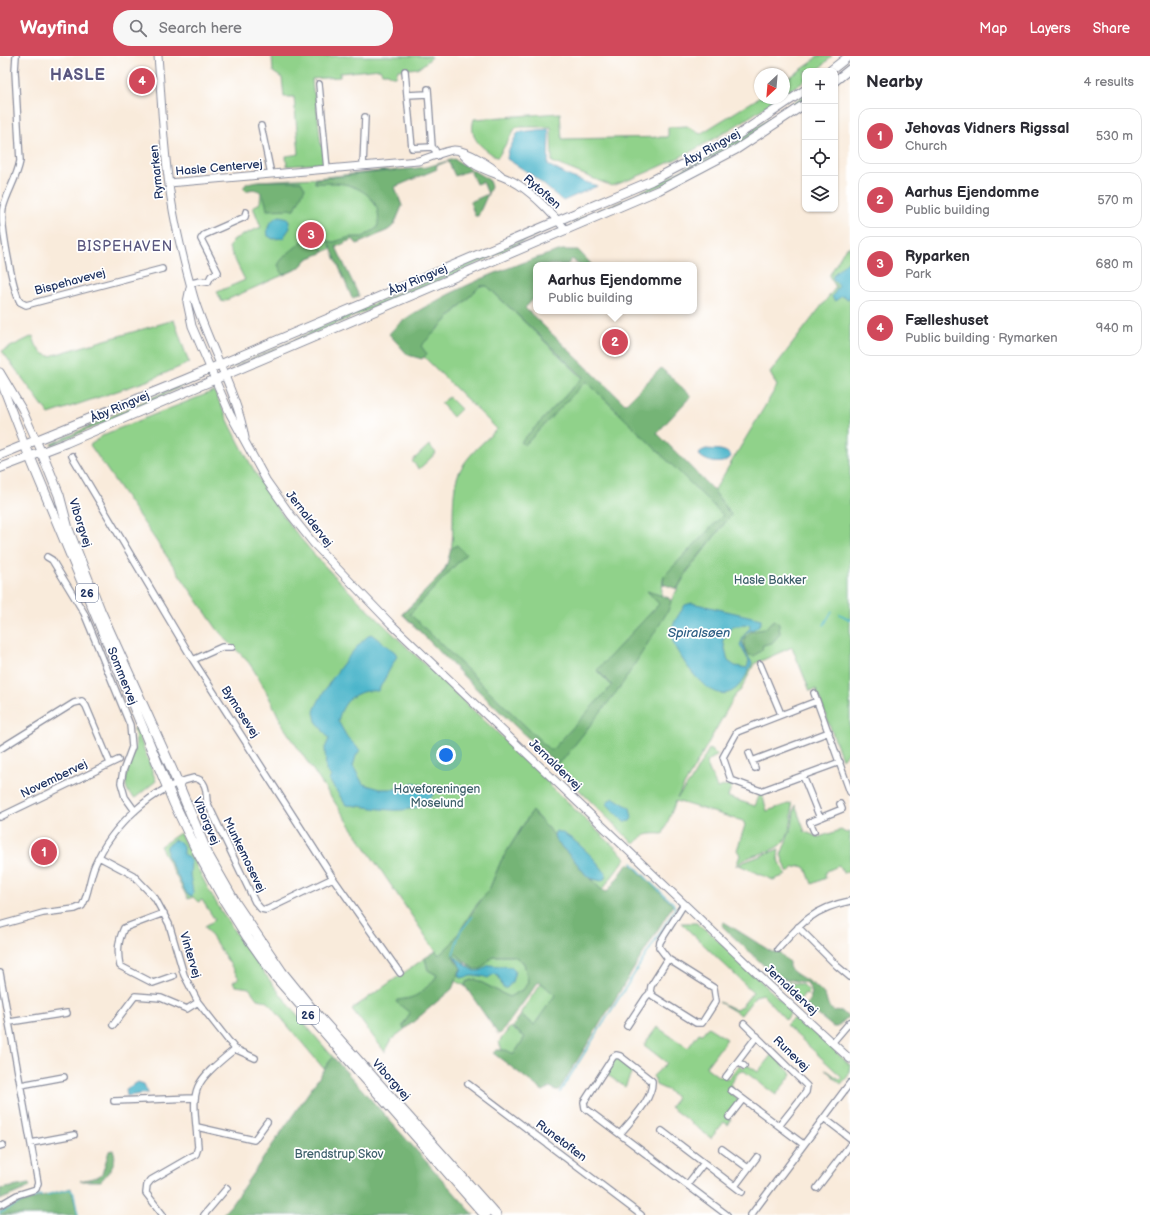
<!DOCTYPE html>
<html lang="en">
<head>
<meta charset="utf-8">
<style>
	:root { --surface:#fff; --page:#f7f7f7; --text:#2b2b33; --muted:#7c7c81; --line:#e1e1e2; --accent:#d1495b }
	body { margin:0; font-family:"Balsamiq Sans",sans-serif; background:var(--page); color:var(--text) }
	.controls { position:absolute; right:12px; top:12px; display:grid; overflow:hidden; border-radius:8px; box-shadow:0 1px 3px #0004 }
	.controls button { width:36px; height:36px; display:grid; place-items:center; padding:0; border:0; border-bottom:1px solid var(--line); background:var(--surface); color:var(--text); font:20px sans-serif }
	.compass { position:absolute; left:754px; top:12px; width:36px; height:36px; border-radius:50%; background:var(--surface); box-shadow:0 1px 3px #0004; rotate:206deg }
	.you { position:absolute; left:446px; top:699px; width:14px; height:14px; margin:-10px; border:3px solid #fff; border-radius:50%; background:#1a73e8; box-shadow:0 0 0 6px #1a73e833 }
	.badge { display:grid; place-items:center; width:26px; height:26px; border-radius:50%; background:var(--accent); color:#fff; font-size:13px; font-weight:700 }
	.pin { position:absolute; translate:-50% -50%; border:2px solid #fff; box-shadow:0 1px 4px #0006 }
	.popup { position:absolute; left:533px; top:206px; width:164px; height:52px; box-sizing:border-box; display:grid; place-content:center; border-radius:8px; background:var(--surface); filter:drop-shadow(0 1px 3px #0005); font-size:13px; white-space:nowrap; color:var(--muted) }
	.popup b { font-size:15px; color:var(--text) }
	.popup::after { content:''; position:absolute; left:50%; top:100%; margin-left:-8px; border:8px solid transparent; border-top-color:var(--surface) }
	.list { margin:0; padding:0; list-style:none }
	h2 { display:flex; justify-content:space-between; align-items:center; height:52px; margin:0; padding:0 16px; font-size:17px }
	h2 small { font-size:13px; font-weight:400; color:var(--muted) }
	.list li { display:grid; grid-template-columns:26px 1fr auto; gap:12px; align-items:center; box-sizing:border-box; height:56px; margin:0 8px 8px; padding:0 8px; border:1px solid var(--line); border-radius:12px }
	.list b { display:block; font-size:15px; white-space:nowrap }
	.list p { margin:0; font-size:13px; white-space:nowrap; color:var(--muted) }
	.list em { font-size:13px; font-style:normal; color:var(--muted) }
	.icon { flex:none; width:22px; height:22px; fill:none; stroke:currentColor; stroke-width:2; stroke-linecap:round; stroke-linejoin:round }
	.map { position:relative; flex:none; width:850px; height:1159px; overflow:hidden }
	header { display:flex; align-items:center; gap:24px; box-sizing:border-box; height:56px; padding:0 20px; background:var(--accent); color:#fff }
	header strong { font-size:19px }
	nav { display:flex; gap:22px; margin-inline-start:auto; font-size:14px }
	.search { width:280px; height:36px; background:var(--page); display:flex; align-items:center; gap:10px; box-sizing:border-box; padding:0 14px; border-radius:22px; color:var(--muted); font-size:15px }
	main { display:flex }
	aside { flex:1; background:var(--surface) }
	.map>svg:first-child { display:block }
</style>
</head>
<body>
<header>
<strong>Wayfind</strong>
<div class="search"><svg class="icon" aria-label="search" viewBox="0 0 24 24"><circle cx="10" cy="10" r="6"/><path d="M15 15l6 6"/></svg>Search here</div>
<nav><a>Map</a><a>Layers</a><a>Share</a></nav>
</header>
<main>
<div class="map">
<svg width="850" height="1159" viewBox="0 0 850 1159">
	<rect width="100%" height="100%" fill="#fff"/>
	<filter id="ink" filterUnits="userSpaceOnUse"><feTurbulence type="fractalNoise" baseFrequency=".025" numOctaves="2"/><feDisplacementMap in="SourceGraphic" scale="8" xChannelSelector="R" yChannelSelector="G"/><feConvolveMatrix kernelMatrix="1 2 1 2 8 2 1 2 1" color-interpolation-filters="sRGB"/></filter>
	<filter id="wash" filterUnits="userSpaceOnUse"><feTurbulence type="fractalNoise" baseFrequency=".012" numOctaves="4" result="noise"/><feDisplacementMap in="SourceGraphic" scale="16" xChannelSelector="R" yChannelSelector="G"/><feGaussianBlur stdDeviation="0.9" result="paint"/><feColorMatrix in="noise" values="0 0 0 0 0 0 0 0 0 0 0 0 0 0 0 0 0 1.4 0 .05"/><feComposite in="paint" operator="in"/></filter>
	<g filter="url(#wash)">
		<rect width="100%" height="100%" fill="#f9ebdb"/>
		<path fill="#90d28a" stroke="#568074" d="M272,0H431V2L419,12L398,14L396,20H392L388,17H382L380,13L340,17V21L312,23L313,34L316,43L321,90H323L325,107L287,110L286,100L299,98L294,41H284L282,22L273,16Z
			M817,0H832L817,15H805V24L784,38V25L811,7Z
			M805,39V44L736,90L663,129L572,167C590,156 614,150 633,140C693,110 750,77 805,39Z
			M760,41V42H778C726,78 672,109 612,130L552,106L551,71H516L498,101H496C482,91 468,83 474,63L560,57L562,83L668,81V71L687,70L700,78Z
			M388,114L402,150L394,169L388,174L357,188L353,183L307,203L299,212L222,246L217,236L245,224L229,192L234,183L261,171L253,151L260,147L261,136L258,125L316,122Z
			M550,172L464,214L230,312L295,284L324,269Z
			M850,190V694L842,703L816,633L810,635L792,591L754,608L741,634L736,638L677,742L690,726L709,693L718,699L706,706L717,732L732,728L728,741L755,750L760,738H762L767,755L791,747C793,755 792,763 790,772C783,802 754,792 736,810L740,799L737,794L745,769L743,765L676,745L663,778C649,777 643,778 634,788L554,709L623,623L654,575L687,516L731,459L714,435L777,330L770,317L836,231L829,220L845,193Z
			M480,230H487L725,459L663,523L660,554L597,615L612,630L551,702L402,558C415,545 437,528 445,512C459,487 448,446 458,419C465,401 484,386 497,373L417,294Z
			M174,264L189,307L147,325L49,358L2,295L33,280C36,290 38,297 50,300Z
			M203,320L122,359L52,389L51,388L149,343Z
			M214,335C236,381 258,428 290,469C318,506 352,538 385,570C439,623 495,674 550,726L549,729L626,802L602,834L590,822L601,825L606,818C590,799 578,787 556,775L554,779L532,755L501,805L489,834L474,852L453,886L439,900L283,670C273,649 263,627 249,607C239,595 227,586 217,573L90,389L105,378Z
			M449,341L461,353L453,361L441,347Z
			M429,389L436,397L419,413L412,405Z
			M136,672L156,725L135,742C116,732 132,705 135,692C136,686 136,679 134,673Z
			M795,749L805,776L819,781L841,774L846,777L850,776V814L843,817L841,812L838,810L827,815L825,819L826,822L812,828L806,812L802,810L793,812L788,817L781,799L792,770Z
			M180,777C193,803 205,829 220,853C253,906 292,954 333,1001L324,1013L267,945L257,943L249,932L236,930L233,926L239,922L205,870L215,864L202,844L198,846L193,841L188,843L160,790Z
			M779,793L778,802L786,819L773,824L739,809L744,806Z
			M681,867H697L699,870L708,875L792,955L786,964L762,938L756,940L741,959L719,946L736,954L741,951L753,936Z
			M456,898L468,910L481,913L493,900H514L524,907L528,925L525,933L509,941L475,923L466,926L465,930L455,925L460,912L452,900Z
			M425,902L428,914L437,919C433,928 423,937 414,942L410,959L403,970L406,972L392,983L385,996L352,953Z
			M777,925L801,928L809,934L808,940L805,937L799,945Z
			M541,927L556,939L534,970L521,959V956Z
			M798,961L850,1009L848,1020L841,1028L825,1013L839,1023L842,1021L786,969L791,964Z
			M510,971L525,981L514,998L502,994L499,986Z
			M657,971L688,992L699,977L702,978L708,971L727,983L706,1011L719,1021L724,1020L728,1023L739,1009L743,1012L746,1008L758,1016L772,998L792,1018L776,1039L744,1015L739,1016L730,1028L732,1031L728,1036L737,1042L738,1046L727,1062L731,1064L728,1069L724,1066L711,1082L670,1051L677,1042L667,1034L656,1029L653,1020L667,1007L644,989Z
			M616,1001L633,1013L625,1031L606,1018Z"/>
		<path fill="#74b476" stroke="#48726a" d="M454,103L489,124L491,131L478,160H475L470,146L488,138L483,126L476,128L470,114L455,120L448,105L436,110L437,113L395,131L402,150L394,169L388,174L357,188L353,183L336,191L359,240L352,242L328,185L334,186L350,181H363L377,172C384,148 366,133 344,128C334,126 324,128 315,127V123L427,111Z
			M258,125H301L305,132L295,153L267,154C265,142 262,129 246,135L243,132L247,127Z
			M311,179L318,183L324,196L307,203L299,212L283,219L278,209C284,197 299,191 307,180Z
			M562,194H578L592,209H579L572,203L567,209H536V240L525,252L625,348L661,312L691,340L657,377L714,435L731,459L687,515L677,533L663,528L664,520L723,459L586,325L525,389L521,386L583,321L487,230H480L421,290L427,298L422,303L408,299L389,278C400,265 415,256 431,248C473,224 516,208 562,194Z
			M457,489L466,498L410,558L551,695L612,629L597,614L659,548L647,535L669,542L671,546L668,555L621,630L562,705L556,707C502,660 453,610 403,558L445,515L451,493Z
			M775,564L779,568L780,578L772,587L763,589L762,594L754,600L749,599L744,591L745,581L752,575L765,573L770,567Z
			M532,755L554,779L556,785L575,805L586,819L602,834L607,836L628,808L632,809L673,849L559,1034H556L550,1031L543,1035L493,997L497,994H506L514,998L525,981L512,971L521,959L534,969L555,939L539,925L501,977L498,978L465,930L466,926L475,923L509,941L524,933L528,925L524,907L514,900H493L481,913H474L456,898L452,900L461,912L452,933L406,972H403V970L410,957L396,946L397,944C414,942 416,941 429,929C432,925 435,924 437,919L428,914L425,902L436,895L439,899L453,886L475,852L489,834L501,805Z
			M724,866L772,896H779L789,906V911C795,920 814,926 823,937C831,948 824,955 843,956L848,961L837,971H833L806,949L809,946L812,936L807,927L776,921L723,871L722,868Z
			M333,1001L474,1159H222L231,1149Z
			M113,1094C119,1105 108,1117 101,1125H80L97,1121L102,1118L109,1095Z
			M29,1128L30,1131L0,1144V1133Z
			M71,1132L78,1159H0V1155L42,1140Z"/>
		<path fill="#4cb5ca" stroke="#347294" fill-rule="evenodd" d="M548,73L549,76L548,109L571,121L597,130L563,145L532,119L507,103L508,96L518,76Z
			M280,160L288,162L290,172L283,182L273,183L268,180C266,170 271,163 280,160Z
			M850,203V242L847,243L842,240L835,245L832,241L839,230L833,223V219Z
			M706,393C714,394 727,392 731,401C723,410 707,407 699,399L701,395Z
			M692,547L761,563V566C757,573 755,572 749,575C735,583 747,598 752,607C733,654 709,641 685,607C678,596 672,590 672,577C671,568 681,556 685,549ZM743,568L750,569V572L746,576L740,589L749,605L747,612L735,610L728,605L723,584L732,570H740Z
			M371,578L395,596L397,600L378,635C356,633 343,644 338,665L347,681L360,694L356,700L353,710L363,728L380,733H395L416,727L434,733L435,736C416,766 376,750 346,749L329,724L331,720L326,715L325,692L329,683L316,665L314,656C319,638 355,588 371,578Z
			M614,742L630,752L632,762L630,765L624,766L607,748L609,744Z
			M556,775C569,776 603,809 607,821L601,825L590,822L586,819L575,805L556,785L554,779Z
			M174,784L180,786L183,790V798L191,804L190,819L193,836L192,840L187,838L167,800V790Z
			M454,900L474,915H480L489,909L511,911L515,915L512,926L507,932H503L499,921L494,918L488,922C478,918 471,920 461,922L459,918L462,912Z
			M138,1026L144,1028L148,1037L127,1040L126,1033Z"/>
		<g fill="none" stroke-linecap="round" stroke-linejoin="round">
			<path stroke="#4cb5ca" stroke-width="1.5" d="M840,558L850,564
				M824,569L832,555
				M453,898L460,876L473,860
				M560,1036L675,853L673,847L654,830L632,807
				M46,1139L70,1133L74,1138L78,1159
				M0,1157L23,1145L39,1139L42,1140"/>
		</g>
	</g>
	<g filter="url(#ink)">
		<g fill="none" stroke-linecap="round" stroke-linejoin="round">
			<g stroke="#8a8d9c" stroke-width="8">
				<path id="minor" d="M16,0L15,15L20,105C17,122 7,136 3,152C0,167 12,231 20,246L26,249L162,213
					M405,15L407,39L428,38
					M319,28L327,113
					M428,33L432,91L435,94L437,100
					M407,39L412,92L432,91
					M261,70L271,118
					M363,110L365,61
					M191,227L201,225L208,226L211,220L218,216L201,183L204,179L245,161L246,156
					M72,400L193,604L333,822L400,917
					M47,501L52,504L84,557L130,669L132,691L123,715L121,727L125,741L135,755
					M193,604L222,591H232
					M760,608L781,658
					M814,637L850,736
					M817,645L737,676L723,701L731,724L761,735L840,706
					M0,693L74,647L82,645L86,650L110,707
					M749,697L755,712
					M752,705L829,676
					M803,720L820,762
					M0,761L118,704
					M814,775L810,766L842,753L840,748
					M99,801L133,819L155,842L169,868L184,919L198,946L235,993L255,1002
					M164,857L124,872C118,885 117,895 120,910L153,927L173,920
					M0,869L43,857L75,853L82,850C88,841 90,820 95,809C111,771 153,731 194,722C207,724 206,735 207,746L255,846L261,853L266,854L333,822
					M798,871L837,910L850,921
					M778,893C801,867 814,852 850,845
					M668,903L714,932L716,945L702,967H696L653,940L650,936L651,930L668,903L659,891L660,886L684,848
					M0,917L38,1127L36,1133L17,1139L0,1149
					M10,966L67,957
					M744,968L807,1030L806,1036L779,1070
					M113,969L135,940L161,942L187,953L198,946
					M627,970L646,941L650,937
					M832,987L850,966
					M738,1006L744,1010
					M726,1021L757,980
					M468,1028L641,1159
					M21,1029L64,1021
					M731,1034L803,1088
					M114,1045L194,1042
					M729,1061L743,1043
					M824,1062L850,1082
					M197,1071L254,1084L267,1066
					M662,1075L742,1136
					M620,1078C631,1064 653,1044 652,1025L620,1000L616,999L613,1001L584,1046L585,1052L727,1159
					M31,1087L74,1079
					M0,1090L3,1089
					M722,1093L748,1112
					M687,1129L704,1107
					M735,1130L757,1101
					M817,1132L850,1089
					M163,1159L146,1137L147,1129L151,1124L196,1098L198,1091C193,1032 187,1032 235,993
					M204,1159L227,1132
					M751,1159L850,1027"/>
			</g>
			<g stroke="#8a8d9c" stroke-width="9">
				<path id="tertiary" d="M158,0C162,47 163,95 171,142C176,175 185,210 194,242C208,288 237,336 245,382
					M460,95C476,117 498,115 519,129C537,141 552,158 566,174
					M169,127L418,105C427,103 447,94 454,94C468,94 491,110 501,119
					M191,227L187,246L192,270L230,358L266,424L290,458L314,488L391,568L770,930L850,1003
					M0,316L22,353L42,397
					M0,324L25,389"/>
			</g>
			<g stroke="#8a8d9c" stroke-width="10">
				<path id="secondary" d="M830,15L849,0
					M835,25L850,13
					M0,399L186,323L651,125L732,83L805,34
					M0,412L66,387L659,134L737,93L805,48"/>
			</g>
			<g stroke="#8a8d9c" stroke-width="11">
				<path id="primary" d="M25,389L174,747L196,793L224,844L248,882L275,920L485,1159
					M42,397L59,439L68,473L100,554L174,718L208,799L236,848L282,916L312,953L496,1159"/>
			</g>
			<use href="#minor" stroke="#fff" stroke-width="5.5"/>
			<use href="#tertiary" stroke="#fff" stroke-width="7"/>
			<use href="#secondary" stroke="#fff" stroke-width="8"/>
			<use href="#primary" stroke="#fff" stroke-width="9"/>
		</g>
	</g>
	<g text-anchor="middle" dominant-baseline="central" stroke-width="3.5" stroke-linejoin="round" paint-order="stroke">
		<g fill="#fff" stroke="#5f6d8e" stroke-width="1">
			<rect x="76" y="528" width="22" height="18" rx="3"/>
			<rect x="297" y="950" width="22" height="18" rx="3"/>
		</g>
		<g font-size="11" font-weight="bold" fill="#1b2f5e">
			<text x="87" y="537">26</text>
			<text x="308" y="959">26</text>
		</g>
		<g font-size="12" fill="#1b2f5e" stroke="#fff">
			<text transform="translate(712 92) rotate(-29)">Åby Ringvej</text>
			<text transform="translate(219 112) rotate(-5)">Hasle Centervej</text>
			<text transform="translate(157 116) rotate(-96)">Rymarken</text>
			<text transform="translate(542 136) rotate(41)">Rytoften</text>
			<text transform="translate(418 224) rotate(-23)">Åby Ringvej</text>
			<text transform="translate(70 226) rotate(-15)">Bispehavevej</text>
			<text transform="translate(120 351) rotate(-23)">Åby Ringvej</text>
			<text transform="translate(309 463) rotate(52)">Jernaldervej</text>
			<text transform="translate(80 467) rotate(72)">Viborgvej</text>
			<text transform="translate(122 620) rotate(68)">Sommervej</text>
			<text transform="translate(240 656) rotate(57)">Bymosevej</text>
			<text transform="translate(555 709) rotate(44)">Jernaldervej</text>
			<text transform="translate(54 723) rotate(-26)">Novembervej</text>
			<text transform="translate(206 765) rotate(67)">Viborgvej</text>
			<text transform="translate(244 799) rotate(64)">Munkemosevej</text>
			<text transform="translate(190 899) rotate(73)">Vintervej</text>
			<text transform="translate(791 934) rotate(43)">Jernaldervej</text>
			<text transform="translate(791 998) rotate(44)">Runevej</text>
			<text transform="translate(391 1024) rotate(48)">Viborgvej</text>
			<text transform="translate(561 1085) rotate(37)">Runetoften</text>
		</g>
		<g font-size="12" fill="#3e606b" stroke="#fff">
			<text x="770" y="524">Hasle Bakker</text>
			<text x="437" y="733">Haveforeningen<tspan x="437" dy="14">Moselund</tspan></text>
			<text x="339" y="1098">Brendstrup Skov</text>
		</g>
		<g font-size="13" font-style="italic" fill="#2c5e84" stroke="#fff">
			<text x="699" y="577">Spiralsøen</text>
		</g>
		<g font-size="14" letter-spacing="1" fill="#5a577f" stroke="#fff">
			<text x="125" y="190">BISPEHAVEN</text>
		</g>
		<g font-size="16" font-weight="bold" letter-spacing="1" fill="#5a577f" stroke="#fff">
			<text x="78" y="19">HASLE</text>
		</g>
	</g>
</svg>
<div class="controls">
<button>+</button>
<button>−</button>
<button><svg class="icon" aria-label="locate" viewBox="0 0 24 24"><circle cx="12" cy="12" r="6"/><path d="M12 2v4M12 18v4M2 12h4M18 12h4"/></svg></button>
<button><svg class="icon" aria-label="layers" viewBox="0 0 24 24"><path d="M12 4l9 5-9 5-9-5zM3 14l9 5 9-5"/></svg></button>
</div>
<svg class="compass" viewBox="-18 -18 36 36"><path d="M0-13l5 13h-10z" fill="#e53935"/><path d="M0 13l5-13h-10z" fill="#7c7c81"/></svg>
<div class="you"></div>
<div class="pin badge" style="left:44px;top:796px">1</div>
<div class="pin badge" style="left:615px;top:286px">2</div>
<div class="popup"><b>Aarhus Ejendomme</b>Public building</div>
<div class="pin badge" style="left:311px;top:179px">3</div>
<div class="pin badge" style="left:142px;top:25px">4</div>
</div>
<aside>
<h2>Nearby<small>4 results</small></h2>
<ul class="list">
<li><span class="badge">1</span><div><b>Jehovas Vidners Rigssal</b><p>Church</p></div><em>530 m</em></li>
<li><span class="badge">2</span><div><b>Aarhus Ejendomme</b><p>Public building</p></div><em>570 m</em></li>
<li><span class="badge">3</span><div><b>Ryparken</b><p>Park</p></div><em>680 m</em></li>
<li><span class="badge">4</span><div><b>Fælleshuset</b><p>Public building · Rymarken</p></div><em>940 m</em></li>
</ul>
</aside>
</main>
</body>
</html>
